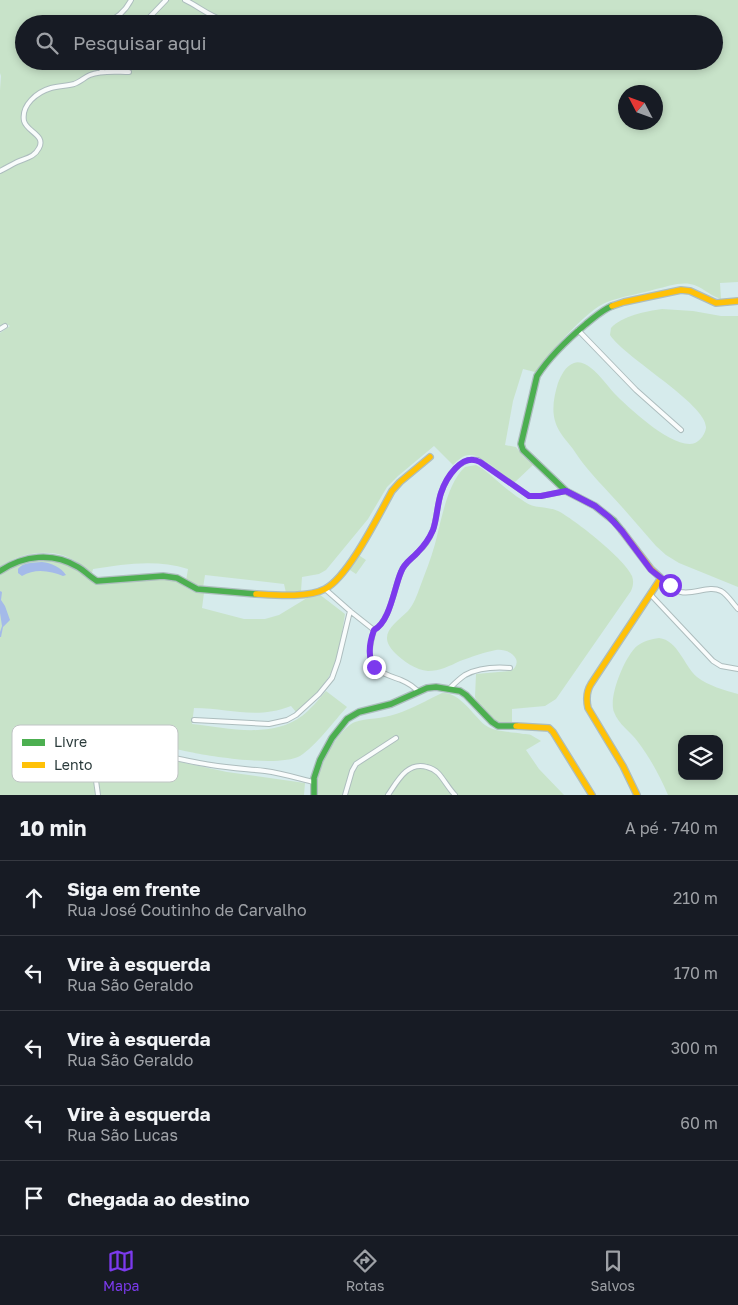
<!DOCTYPE html>
<html lang="pt">
<head>
<meta charset="utf-8">
<style>
	:root { --surface:#171b24; --page:#242831; --text:#f1f3f6; --muted:#9ea1a6; --line:#363941; --accent:#7c3aed }
	body { margin:0; font-family:"Golos Text",sans-serif; background:var(--page); color:var(--text) }
	.controls { position:absolute; right:15px; bottom:15px; display:grid; overflow:hidden; border-radius:10px; box-shadow:0 2px 8px #0003 }
	.controls button { width:45px; height:45px; display:grid; place-items:center; padding:0; border:0; border-bottom:1px solid var(--line); background:var(--surface); color:var(--text); font:25px sans-serif }
	.compass { position:absolute; left:618px; top:85px; width:45px; height:45px; border-radius:50%; background:var(--surface); box-shadow:0 2px 8px #0003; rotate:311deg }
	.stop { position:absolute; width:15px; height:15px; margin:-11px; border:4px solid #7c3aed; border-radius:50%; background:#fff }
	.stop.end { background:#7c3aed; border-color:#fff; box-shadow:0 1px 5px #0008 }
	.list { margin:0; padding:0; list-style:none }
	h2 { display:flex; justify-content:space-between; align-items:center; height:65px; margin:0; padding:0 20px; font-size:21px }
	h2 small { font-size:16px; font-weight:400; color:var(--muted) }
	.list li { display:grid; grid-template-columns:32px 1fr auto; gap:15px; align-items:center; box-sizing:border-box; height:75px; padding:0 20px; border-top:1px solid var(--line) }
	.list b { display:block; font-size:19px; white-space:nowrap }
	.list p { margin:0; font-size:16px; white-space:nowrap; color:var(--muted) }
	.list em { font-size:16px; font-style:normal; color:var(--muted) }
	.icon { flex:none; width:28px; height:28px; fill:none; stroke:currentColor; stroke-width:2; stroke-linecap:round; stroke-linejoin:round }
	.map { position:relative; flex:none; width:738px; height:795px; overflow:hidden }
	.search { position:absolute; background:var(--surface); box-shadow:0 2px 8px #0003; left:15px; right:15px; top:15px; height:55px; display:flex; align-items:center; gap:12px; box-sizing:border-box; padding:0 18px; border-radius:28px; color:var(--muted); font-size:19px }
	.sheet { height:440px; background:var(--surface) }
	nav { display:flex; justify-content:space-around; align-items:center; box-sizing:border-box; height:70px; border-top:1px solid var(--line); background:var(--surface); font-size:14px; color:var(--muted) }
	nav a { display:grid; justify-items:center; gap:2px }
	nav .on { color:var(--accent) }
	.map>svg:first-child { display:block }
</style>
</head>
<body>
<div class="map">
<svg width="738" height="795" viewBox="0 0 738 795">
	<rect width="100%" height="100%" fill="#d6ebec"/>
	<path fill="#c8e3c9" fill-rule="evenodd" d="M0,0H738V282L720,283L721,299C710,296 702,286 690,284C679,282 666,287 656,289C640,294 623,296 607,302C586,310 550,353 535,372L523,369L513,401L505,445L516,447L523,456L533,465L514,483C504,476 481,454 470,455C463,455 458,460 453,465L434,446L398,476L387,487L368,519L326,570L319,574L302,577L301,591L286,593L284,584L205,575L203,588L197,587L186,581L188,569C156,559 125,564 93,569L92,573C84,567 75,560 65,556C44,549 18,554 0,567V333L10,326L5,323L0,326V90L1,76L0,73ZM24,24H714V61H24ZM626,92H656V122H626Z
		M662,309L693,311L721,316H738V587L679,563L666,555L656,546C641,529 627,512 611,495C603,486 594,477 586,467C581,461 577,455 573,449C567,441 559,433 556,424C551,411 554,396 558,383C561,376 565,366 574,363C580,361 586,364 591,368C600,375 607,385 614,393C628,407 674,451 695,443C701,440 705,434 706,428C708,405 625,358 610,335L611,328C622,316 646,311 662,309Z
		M476,465L483,469C497,480 510,493 525,502C534,509 548,506 558,511C574,519 626,560 632,576C634,582 633,586 631,591L556,699L545,706L512,709V723H501L496,721L477,702L475,697L476,674L511,671C515,668 518,664 516,659C513,652 503,649 496,650C485,652 471,657 460,661C450,666 439,671 428,671C416,670 403,661 395,653C376,634 395,624 408,611C414,604 417,595 420,587C425,573 431,559 435,544C441,522 447,483 465,467Z
		M357,554L366,560L356,574L347,568Z
		M46,559C57,561 67,564 76,570C83,574 89,581 96,583L157,579H168L177,582L192,591L204,593L202,608L244,619H265L279,615L307,598L319,594L345,614C342,632 340,654 332,671C324,687 309,702 296,712L291,706C255,720 230,708 194,708L192,724C227,728 271,739 302,716C311,709 319,699 326,691L347,707C334,721 316,746 300,756C280,767 213,757 190,752C183,751 175,748 168,748L166,759L227,772L305,783L304,795H0V575C11,563 31,560 46,559Z
		M659,638C678,640 684,666 697,677C709,686 724,690 738,694V795H668C660,776 650,758 638,742C631,732 618,724 614,712C608,697 625,656 637,646C644,641 651,639 659,638ZM682,739H719V776H682Z
		M442,693C459,691 473,715 485,725C496,733 511,731 523,734C526,734 529,734 531,735C534,737 538,739 541,741L526,750L539,769L564,795H317C317,791 317,787 317,783C319,766 338,729 355,722C366,718 383,719 396,714C412,709 427,700 442,693Z"/>
	<path fill="#a4bae9" d="M42,562C51,563 61,567 66,575L63,576C51,571 35,568 22,576L18,573V569C23,562 33,563 42,562Z
		M0,591L2,592L1,600L5,606L10,620L3,627L1,637H0V632L2,626L0,613Z"/>
	<g fill="none" stroke-linecap="round" stroke-linejoin="round">
		<g stroke="#adbdbe" stroke-width="6">
			<path id="street" d="M185,0C198,6 209,16 223,20C243,26 265,21 285,21
				M104,24C116,19 125,12 131,0
				M143,24L166,0
				M76,61L98,62L100,65L102,72
				M0,171C6,168 11,165 17,162C25,158 34,158 39,148C46,135 27,132 24,121C21,105 37,92 51,88C59,86 67,86 74,84C80,82 85,77 90,75C102,70 117,72 129,72
				M0,329L5,326
				M578,330L636,390L681,430
				M661,578C667,583 674,590 681,592C694,595 709,585 721,591C728,595 733,604 738,609
				M325,589L350,611L374,630
				M650,594L713,661L721,666L738,669
				M374,630C390,622 394,588 401,572C404,563 412,559 418,552C425,546 430,538 433,530C437,518 437,505 441,493C446,478 460,456 478,460L529,496H541L566,491
				M374,630C371,640 366,660 375,668C382,674 393,677 401,680C408,683 414,686 418,692
				M449,689C454,684 459,679 465,675C478,668 497,667 510,668
				M194,720L269,724L287,720L296,715L319,694L332,678L338,661L350,611
				M98,795C96,778 91,761 101,745C118,736 135,750 151,755C158,757 164,757 170,757C184,760 198,763 211,765C229,768 247,769 265,771C281,773 297,778 313,782
				M345,795L352,771L356,764L396,738
				M388,795C397,782 407,761 427,767C431,768 435,770 438,773C443,778 449,789 455,795"/>
		</g>
		<g stroke="#adbdbe" stroke-width="8">
			<path id="fast" d="M612,306C602,310 595,317 586,324C568,339 550,356 537,376L521,444L523,450L566,491L595,506L614,521L622,531
				M0,571C24,555 53,552 78,567C85,571 90,577 97,581L163,576L177,578L197,589L256,594
				M314,795V778L320,760L332,738L347,719L359,712L391,704L427,688L436,687L460,691L466,695L492,722L498,726H516"/>
		</g>
		<g stroke="#adbdbe" stroke-width="8">
			<path id="slow" d="M612,306L624,302L681,290L690,291L716,303L738,301
				M622,531L651,569L661,578L591,684C586,692 586,699 588,708L623,766L637,795
				M256,594C274,595 308,598 325,589C349,576 378,516 392,491L400,482L430,457
				M516,726L549,728L553,732L592,795"/>
		</g>
		<use href="#street" stroke="#f9fcfc" stroke-width="4"/>
		<use href="#fast" stroke="#4caf50" stroke-width="5.5"/>
		<use href="#slow" stroke="#ffc107" stroke-width="5.5"/>
	</g>
	<g fill="none" stroke-linecap="round" stroke-linejoin="round">
		<path stroke="#7c3aed" stroke-width="6" d="M374,667C367,656 370,641 374,630C390,622 394,588 401,572C404,563 412,559 418,552C424,546 429,539 433,530C437,519 437,505 441,493C446,478 462,452 480,462L529,496H541L566,491L595,506L609,517L622,531L651,570L670,585"/>
	</g>
	<rect x="12" y="725" width="166" height="57" rx="8" fill="#fff" stroke="#bfc4c4" stroke-width="1"/>
	<rect x="22" y="739" width="23" height="7" fill="#4caf50"/>
	<rect x="22" y="762" width="23" height="6" fill="#ffc107"/>
	<g font-size="14" fill="#29393a">
		<text x="54" y="747">Livre</text>
		<text x="54" y="770">Lento</text>
	</g>
</svg>
<div class="controls">
<button><svg class="icon" aria-label="layers" viewBox="0 0 24 24"><path d="M12 4l9 5-9 5-9-5zM3 14l9 5 9-5"/></svg></button>
</div>
<svg class="compass" viewBox="-18 -18 36 36"><path d="M0-13l5 13h-10z" fill="#e53935"/><path d="M0 13l5-13h-10z" fill="#9ea1a6"/></svg>
<div class="stop" style="left:670px;top:585px"></div>
<div class="stop end" style="left:374px;top:667px"></div>
<div class="search"><svg class="icon" aria-label="search" viewBox="0 0 24 24"><circle cx="10" cy="10" r="6"/><path d="M15 15l6 6"/></svg>Pesquisar aqui</div>
</div>
<section class="sheet">
<h2>10 min<small>A pé · 740 m</small></h2>
<ul class="list">
<li><svg class="icon" aria-label="ahead" viewBox="0 0 24 24"><path d="M12 20V5M6 11l6-6 6 6"/></svg><div><b>Siga em frente</b><p>Rua José Coutinho de Carvalho</p></div><em>210 m</em></li>
<li><svg class="icon" aria-label="left" viewBox="0 0 24 24"><path d="M17 20v-9H6M10 6l-5 5 5 5"/></svg><div><b>Vire à esquerda</b><p>Rua São Geraldo</p></div><em>170 m</em></li>
<li><svg class="icon" aria-label="left" viewBox="0 0 24 24"><path d="M17 20v-9H6M10 6l-5 5 5 5"/></svg><div><b>Vire à esquerda</b><p>Rua São Geraldo</p></div><em>300 m</em></li>
<li><svg class="icon" aria-label="left" viewBox="0 0 24 24"><path d="M17 20v-9H6M10 6l-5 5 5 5"/></svg><div><b>Vire à esquerda</b><p>Rua São Lucas</p></div><em>60 m</em></li>
<li><svg class="icon" aria-label="arrive" viewBox="0 0 24 24"><path d="M6 21V4h12l-3 4 3 4H6"/></svg><div><b>Chegada ao destino</b></div></li>
</ul>
</section>
<nav>
<a class="on"><svg class="icon" aria-label="map" viewBox="0 0 24 24"><path d="M3 6l6-2 6 2 6-2v14l-6 2-6-2-6 2zM9 4v14M15 6v14"/></svg>Mapa</a>
<a><svg class="icon" aria-label="directions" viewBox="0 0 24 24"><path d="M12 3l9 9-9 9-9-9zM9 14v-3h6M13 9l2 2-2 2"/></svg>Rotas</a>
<a><svg class="icon" aria-label="saved" viewBox="0 0 24 24"><path d="M7 4h10v16l-5-4-5 4z"/></svg>Salvos</a>
</nav>
</body>
</html>
